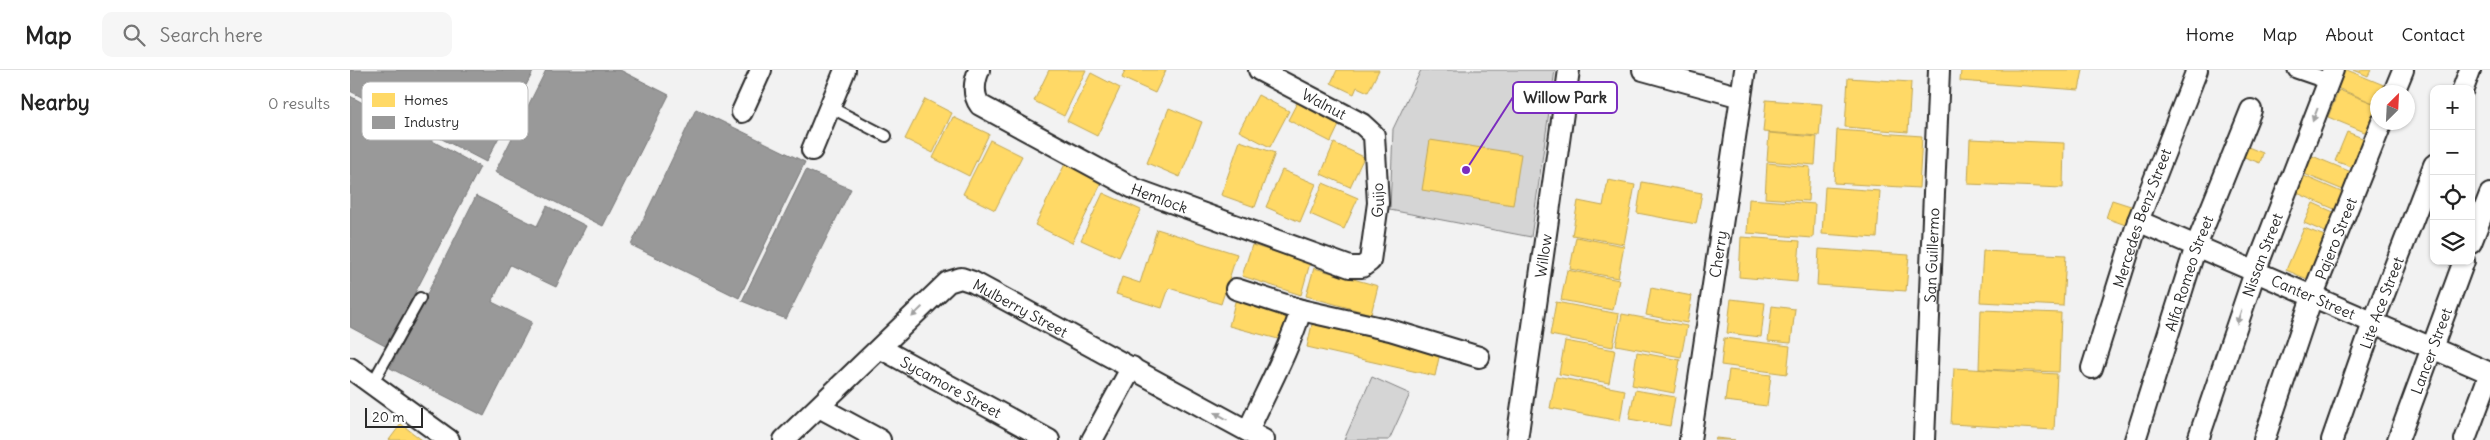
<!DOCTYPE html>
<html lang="en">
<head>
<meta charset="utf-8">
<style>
	:root { --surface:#fff; --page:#f6f6f6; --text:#222; --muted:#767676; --line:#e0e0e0 }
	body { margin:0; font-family:Delius,sans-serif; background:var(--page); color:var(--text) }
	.controls { position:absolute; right:15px; top:15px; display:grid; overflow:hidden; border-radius:10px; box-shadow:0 1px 4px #0004 }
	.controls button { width:45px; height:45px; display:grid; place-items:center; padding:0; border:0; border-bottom:1px solid var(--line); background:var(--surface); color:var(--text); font:25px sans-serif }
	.compass { position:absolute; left:2020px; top:15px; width:45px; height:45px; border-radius:50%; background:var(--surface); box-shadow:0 1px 4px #0004; rotate:24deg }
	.scale { position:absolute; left:15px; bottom:12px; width:58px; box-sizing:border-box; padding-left:5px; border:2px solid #2b2b2b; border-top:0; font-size:14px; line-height:18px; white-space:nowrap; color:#2b2b2b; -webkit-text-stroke:4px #fff; paint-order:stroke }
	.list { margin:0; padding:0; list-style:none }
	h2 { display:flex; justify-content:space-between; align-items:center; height:65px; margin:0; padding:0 20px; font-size:21px }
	h2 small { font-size:16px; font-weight:400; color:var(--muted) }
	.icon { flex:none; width:28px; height:28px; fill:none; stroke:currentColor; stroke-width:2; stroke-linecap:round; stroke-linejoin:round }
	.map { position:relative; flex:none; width:2140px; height:370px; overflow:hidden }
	header { display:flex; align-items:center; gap:30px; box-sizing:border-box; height:70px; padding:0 25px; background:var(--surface); border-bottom:1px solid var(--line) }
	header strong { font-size:24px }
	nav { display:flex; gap:28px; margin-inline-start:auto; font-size:18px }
	.search { width:350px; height:45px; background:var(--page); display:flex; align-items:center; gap:12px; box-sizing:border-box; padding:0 18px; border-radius:10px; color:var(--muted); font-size:19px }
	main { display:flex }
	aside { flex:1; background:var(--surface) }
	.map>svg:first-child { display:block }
</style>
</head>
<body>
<header>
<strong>Map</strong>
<div class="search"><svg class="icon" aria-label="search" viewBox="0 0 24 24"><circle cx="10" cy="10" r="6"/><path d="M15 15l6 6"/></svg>Search here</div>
<nav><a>Home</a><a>Map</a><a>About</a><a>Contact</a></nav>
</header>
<main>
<aside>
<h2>Nearby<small>0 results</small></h2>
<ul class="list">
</ul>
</aside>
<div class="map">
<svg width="2140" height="370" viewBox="0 0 2140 370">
	<rect width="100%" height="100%" fill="#f2f2f2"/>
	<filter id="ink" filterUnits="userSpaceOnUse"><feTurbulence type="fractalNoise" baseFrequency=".02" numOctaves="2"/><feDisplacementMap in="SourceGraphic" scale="10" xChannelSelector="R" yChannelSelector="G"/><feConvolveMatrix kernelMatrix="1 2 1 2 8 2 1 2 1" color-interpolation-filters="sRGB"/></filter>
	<g filter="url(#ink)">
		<path fill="#d5d5d5" stroke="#808080" d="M1071,0H1205L1181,167L1040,140L1043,59Z
			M1022,307L1060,324L1039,370H994Z"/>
		<path fill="#ffd966" stroke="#bfa554" d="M699,0H736L714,46L684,31Z
			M775,0H816L805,23L772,8Z
			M987,0H1029L1018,22L1007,17L1004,24L981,13Z
			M1611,0H1733L1729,20L1610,11Z
			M1992,0H1997L2036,16L2034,22H2028V35L1985,17Z
			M2004,0H2021L2018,6Z
			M741,3L770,18L747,66L717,51Z
			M1498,8L1561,12L1558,62L1495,57Z
			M1989,20L2028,35L2017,63L1978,47Z
			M908,25L939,41L920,77L889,61Z
			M575,29L602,43L583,83L555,69Z
			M949,29L991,51L981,72L938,50Z
			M1416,30L1472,34L1469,66L1413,62Z
			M819,38L852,52L830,107L797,93Z
			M603,47L639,64L619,106L583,88Z
			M1487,60L1572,66L1569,118L1484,113Z
			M1997,62L2015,69L2004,98L1985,91Z
			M1419,63L1467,67L1465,95L1417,91Z
			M1620,69L1714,73L1713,118L1618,114Z
			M640,70L672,86L645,140L613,124Z
			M1080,70L1171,84L1163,135L1072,120Z
			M890,71L925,83L905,137L871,125Z
			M984,73L1014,87L1000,117L971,104Z
			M1893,75L1913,83L1910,93L1889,85Z
			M1960,85L2006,104L1998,122L1952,103Z
			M1417,93L1460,97L1458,131L1415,128Z
			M715,94L752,112L722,173L685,155Z
			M932,100L966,114L950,152L916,137Z
			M1954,106L1996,124L1989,141L1947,123Z
			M1258,110L1285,115L1274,174L1222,165L1228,131L1253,136Z
			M1292,112L1352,123L1346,154L1287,143Z
			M973,113L1008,128L994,159L960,144Z
			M1475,117L1530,121L1527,168L1472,164Z
			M753,123L791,140L769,187L731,170Z
			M1399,129L1465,134L1463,168L1397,163Z
			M1762,130L1790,139L1784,158L1756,148Z
			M1963,133L1988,144L1980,164L1954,153Z
			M1954,158L1980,168L1962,211L1936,200Z
			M807,159L887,184L871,234L819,218L812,238L766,224L772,207L790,213Z
			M1226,167L1274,176L1268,208L1220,199Z
			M1391,167L1450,171L1447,212L1389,207Z
			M902,175L960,193L951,225L892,206Z
			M1469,179L1559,185L1556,221L1467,215Z
			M1633,181L1716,185L1713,236L1630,232Z
			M964,198L1028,216L1021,244L956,226Z
			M1217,200L1269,210L1263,240L1211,230Z
			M1301,218L1342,226L1337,253L1296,245Z
			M886,228L940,243L932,270L879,256Z
			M1381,229L1415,233L1411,267L1377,263Z
			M1206,232L1269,244L1263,277L1200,265Z
			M1422,236L1445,239L1441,273L1418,271Z
			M1631,240L1711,243L1709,302L1629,299Z
			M1272,244L1337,256L1331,287L1266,275Z
			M962,254L1090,283L1085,306L957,277Z
			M1374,268L1440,276L1437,304L1371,295Z
			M1215,271L1265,280L1259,313L1209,304Z
			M1287,282L1330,290L1324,323L1282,315Z
			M1604,298L1707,304L1704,360L1601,354Z
			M1379,300L1421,305L1417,336L1375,331Z
			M1206,307L1275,320L1270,351L1200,338Z
			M1285,320L1325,327L1320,356L1279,349Z
			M51,354L72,370H39Z
			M1366,368L1385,370H1365Z"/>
		<path fill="#999" stroke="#787878" d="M0,0H184L136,92L0,21Z
			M196,0H270L319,25L253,156L145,102Z
			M0,26L130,97L37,277L0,257Z
			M346,39L455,92L389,228L281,175Z
			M456,100L501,119L436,249L392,231Z
			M126,126L187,156L197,136L236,156L206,217L160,195L142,232L182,252L134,346L40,298Z"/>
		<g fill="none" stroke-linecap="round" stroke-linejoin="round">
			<g stroke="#2b2b2b" stroke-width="14">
				<path id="service" d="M480,37L536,66
					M22,314L70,228"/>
			</g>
			<g stroke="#2b2b2b" stroke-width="19">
				<path id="pedestrian" d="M1946,0L1978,11"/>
			</g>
			<g stroke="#2b2b2b" stroke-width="24">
				<g id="minor">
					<path id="s1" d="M629,0C624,12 622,24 630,35L785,119L1000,197H1012L1020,191L1028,133L1024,65L1012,54L909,0"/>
					<path d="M1293,0L1391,27"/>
					<path d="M2113,19L2120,0"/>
					<path d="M2044,22L2053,0"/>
					<path d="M392,42L411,0"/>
					<path d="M462,80L495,0"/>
					<path id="s2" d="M1788,151L2140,303"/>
					<path d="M2121,173L2140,124"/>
					<path d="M886,219L951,240L1040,260L1129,287"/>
					<path id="s3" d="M530,278L699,370"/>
					<path d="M0,298L99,370"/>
					<path id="s4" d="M1742,298L1788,151L1847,0"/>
					<path d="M469,337L530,370"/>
					<path d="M898,361C916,321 938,282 951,240"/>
					<path id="s5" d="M434,370L598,212L611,208L623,212L914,370"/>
					<path d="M742,370L782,297"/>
					<path id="s6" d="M1167,370L1219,0"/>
					<path id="s7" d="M1340,370L1395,0"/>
					<path id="s8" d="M1574,370L1589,0"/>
					<path id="s9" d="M1785,370L1846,176L1901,40"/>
					<path id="s10" d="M1848,370L1905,202L1983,0"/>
					<path id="s11" d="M1914,370L1962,227L2032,52"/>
					<path id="s12" d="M1982,370L2023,253L2084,95"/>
					<path id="s13" d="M2048,370L2114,191"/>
					<path d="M2115,370L2140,303"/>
				</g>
			</g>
			<use href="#service" stroke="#fff" stroke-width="10"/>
			<use href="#pedestrian" stroke="#fff" stroke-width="15"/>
			<use href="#minor" stroke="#fff" stroke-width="20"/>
		</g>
		<defs><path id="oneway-solid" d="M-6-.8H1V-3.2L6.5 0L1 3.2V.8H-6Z" transform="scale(1.25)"/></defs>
		<g fill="#a0a0a0">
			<use href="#oneway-solid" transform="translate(1965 45) rotate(111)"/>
			<use href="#oneway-solid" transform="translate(567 242) rotate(136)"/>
			<use href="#oneway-solid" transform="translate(1889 247) rotate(109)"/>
			<use href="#oneway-solid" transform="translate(871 346) rotate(-151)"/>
		</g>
	</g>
	<g text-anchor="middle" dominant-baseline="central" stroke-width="5" stroke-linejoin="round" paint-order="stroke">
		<g font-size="15" fill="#2b2b2b" stroke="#fff">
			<text transform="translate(974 34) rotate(28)">Walnut</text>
			<text stroke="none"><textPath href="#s1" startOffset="239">Hemlock</textPath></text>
			<text stroke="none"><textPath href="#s1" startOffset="525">Guijo</textPath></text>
			<text stroke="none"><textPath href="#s4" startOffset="158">Mercedes Benz Street</textPath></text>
			<text stroke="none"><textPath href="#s11" startOffset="214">Pajero Street</textPath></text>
			<text stroke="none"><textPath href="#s10" startOffset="196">Nissan Street</textPath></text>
			<text stroke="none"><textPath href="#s6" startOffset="186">Willow</textPath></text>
			<text stroke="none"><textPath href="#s7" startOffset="188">Cherry</textPath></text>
			<text stroke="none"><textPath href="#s8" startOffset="185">San Guillermo</textPath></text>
			<text stroke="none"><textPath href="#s9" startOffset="175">Alfa Romeo Street</textPath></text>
			<text stroke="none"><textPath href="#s2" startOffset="191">Canter Street</textPath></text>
			<text stroke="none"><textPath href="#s12" startOffset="146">Lite Ace Street</textPath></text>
			<text stroke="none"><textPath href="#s5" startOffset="308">Mulberry Street</textPath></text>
			<text stroke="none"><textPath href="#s13" startOffset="95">Lancer Street</textPath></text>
			<text stroke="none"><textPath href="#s3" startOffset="81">Sycamore Street</textPath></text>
		</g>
	</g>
	<rect x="12" y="12" width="166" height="58" rx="8" fill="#fff" stroke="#bfbfbf" stroke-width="1"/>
	<rect x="22" y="23" width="23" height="14" fill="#ffd966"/>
	<rect x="22" y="46" width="23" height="13" fill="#999"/>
	<g font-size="14" fill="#2b2b2b">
		<text x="54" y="35">Homes</text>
		<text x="54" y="57">Industry</text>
	</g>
	<path fill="none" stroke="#7b2cbf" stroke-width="2" d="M1116 100L1163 27"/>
	<circle fill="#7b2cbf" stroke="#fff" stroke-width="2" cx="1116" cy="100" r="5"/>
	<rect fill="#fff" stroke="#7b2cbf" stroke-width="2" x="1163" y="12" width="104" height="31" rx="5"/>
	<g font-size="16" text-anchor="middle" font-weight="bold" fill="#2b2b2b">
		<text x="1215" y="33">Willow Park</text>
	</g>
</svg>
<div class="controls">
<button>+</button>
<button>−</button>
<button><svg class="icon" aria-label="locate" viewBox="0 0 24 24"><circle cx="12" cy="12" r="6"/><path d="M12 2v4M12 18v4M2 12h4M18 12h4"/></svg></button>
<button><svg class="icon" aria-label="layers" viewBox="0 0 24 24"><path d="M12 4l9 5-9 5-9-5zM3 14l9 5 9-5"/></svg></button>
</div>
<svg class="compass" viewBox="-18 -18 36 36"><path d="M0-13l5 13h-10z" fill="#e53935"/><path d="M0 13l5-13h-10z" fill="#767676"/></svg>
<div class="scale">20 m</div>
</div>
</main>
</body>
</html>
